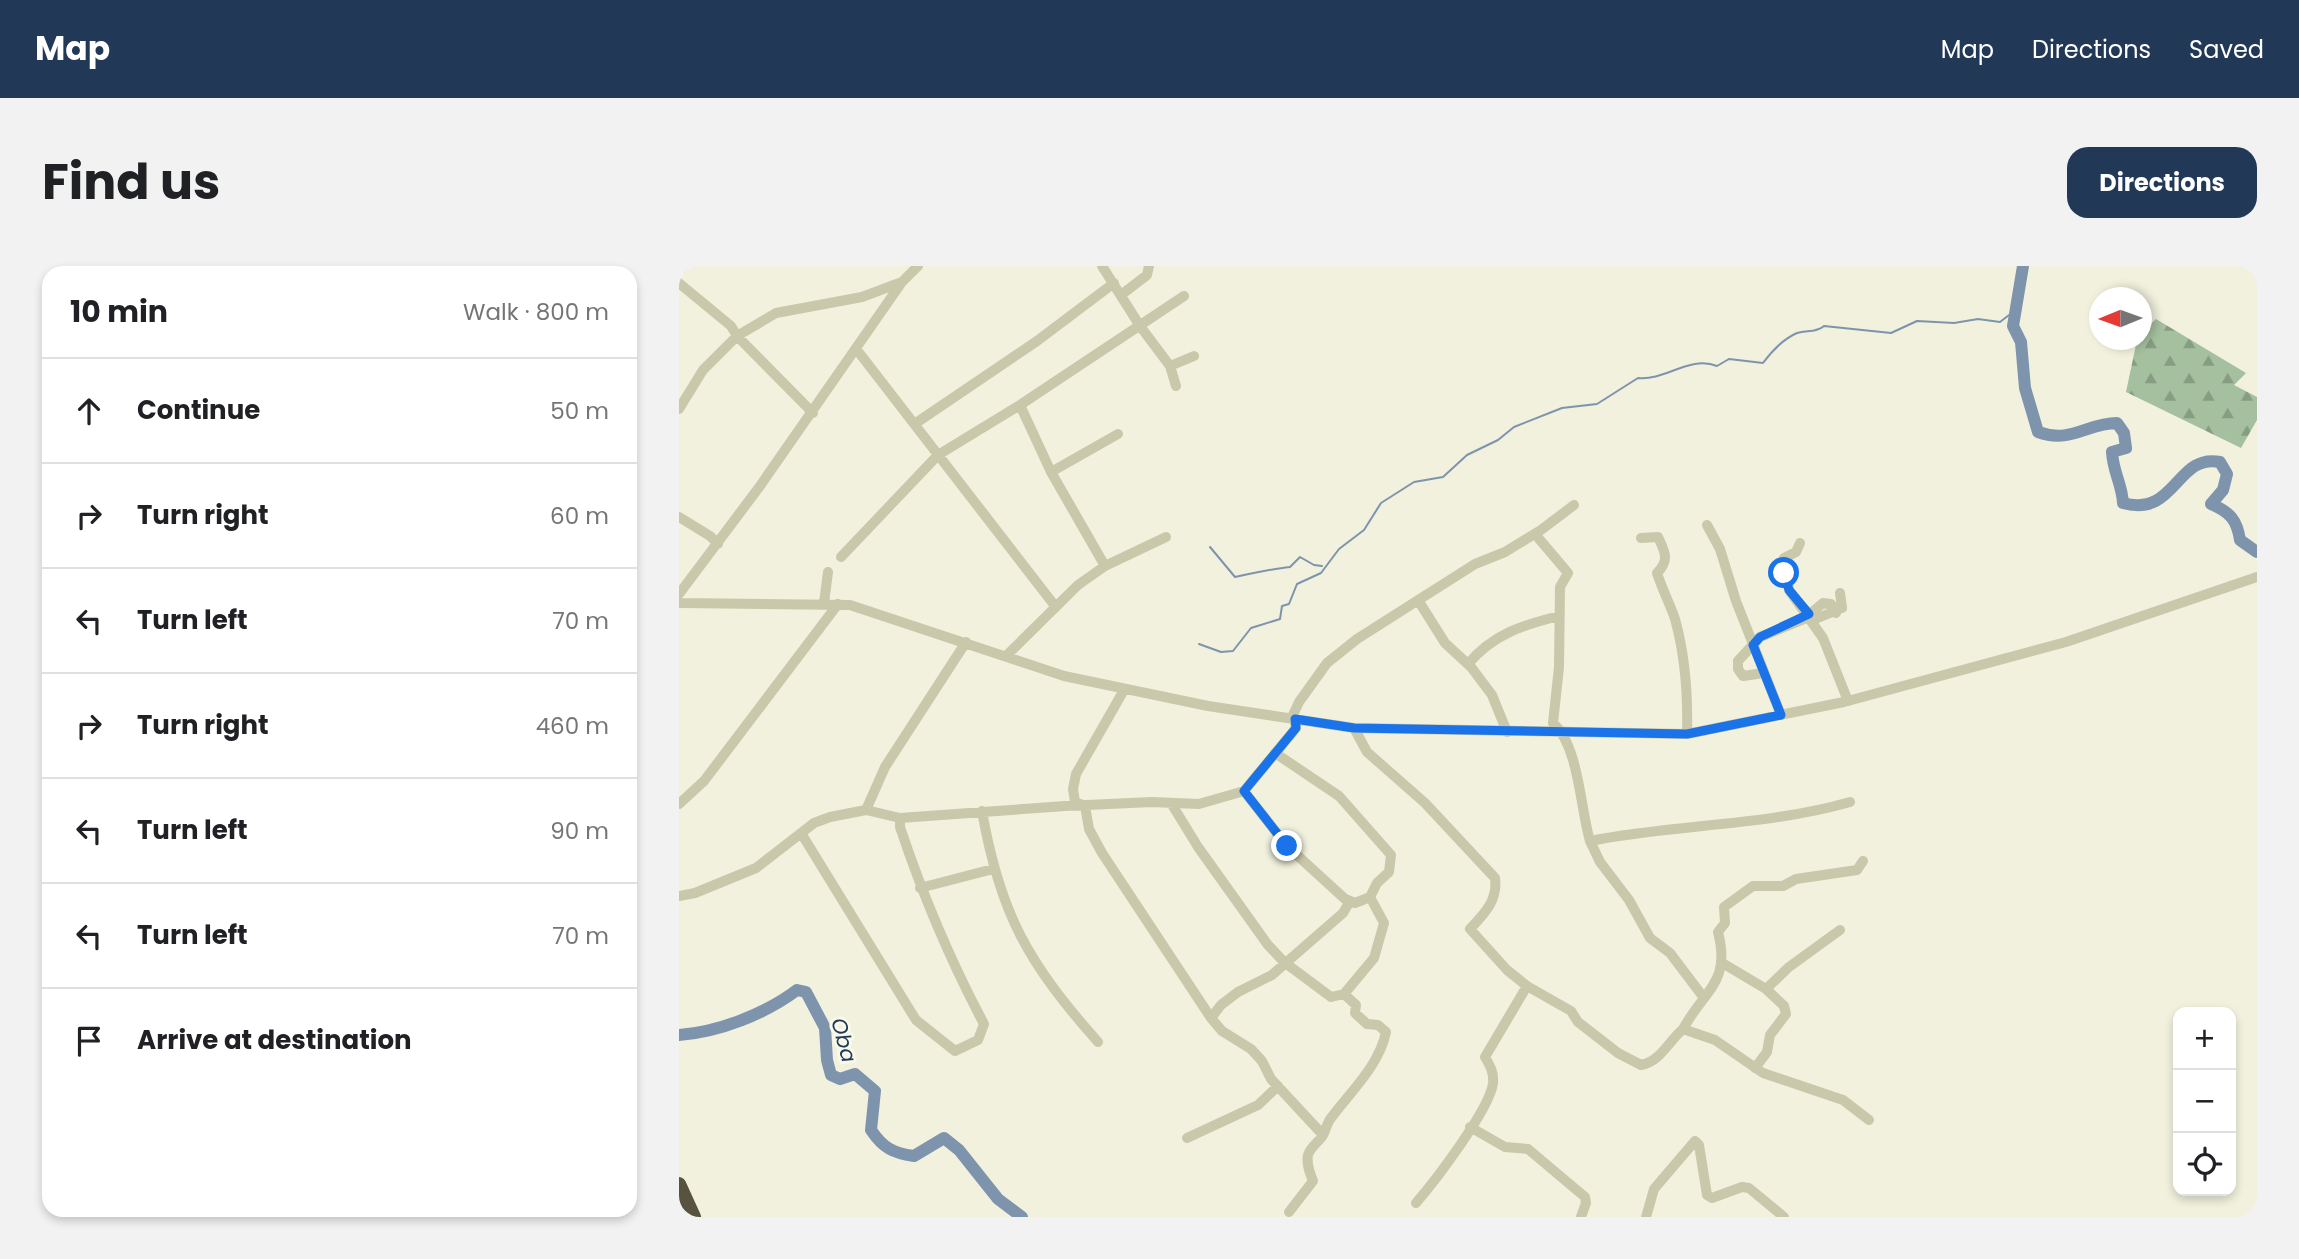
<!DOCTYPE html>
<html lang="en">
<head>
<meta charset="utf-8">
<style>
	:root { --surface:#fff; --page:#f2f2f2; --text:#202124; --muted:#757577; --line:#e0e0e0; --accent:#213857 }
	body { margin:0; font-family:Poppins,sans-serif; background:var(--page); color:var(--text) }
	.controls { position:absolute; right:21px; bottom:21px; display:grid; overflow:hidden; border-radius:14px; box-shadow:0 4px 10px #0003 }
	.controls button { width:63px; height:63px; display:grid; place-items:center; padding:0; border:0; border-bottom:2px solid var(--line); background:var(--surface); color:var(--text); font:35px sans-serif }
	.compass { position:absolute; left:1410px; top:21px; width:63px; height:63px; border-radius:50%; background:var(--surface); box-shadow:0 4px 10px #0003; rotate:269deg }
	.stop { position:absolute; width:21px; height:21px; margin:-16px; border:5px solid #1a73e8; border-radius:50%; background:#fff }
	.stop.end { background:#1a73e8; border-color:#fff; box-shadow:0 2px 7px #0008 }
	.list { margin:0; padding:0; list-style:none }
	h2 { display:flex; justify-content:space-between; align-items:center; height:91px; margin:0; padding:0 28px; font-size:30px }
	h2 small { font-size:23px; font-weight:400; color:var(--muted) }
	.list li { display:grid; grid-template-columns:46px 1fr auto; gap:21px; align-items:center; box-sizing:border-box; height:105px; padding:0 28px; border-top:2px solid var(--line) }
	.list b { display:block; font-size:26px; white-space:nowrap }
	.list em { font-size:23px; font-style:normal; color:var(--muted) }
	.icon { flex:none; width:38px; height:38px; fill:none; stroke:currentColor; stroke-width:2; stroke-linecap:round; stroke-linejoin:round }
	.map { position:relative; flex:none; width:1578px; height:951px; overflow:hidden; border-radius:21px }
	header { display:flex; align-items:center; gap:42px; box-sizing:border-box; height:98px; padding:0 35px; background:var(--accent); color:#fff }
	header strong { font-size:33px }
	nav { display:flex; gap:38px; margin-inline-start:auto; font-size:24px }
	.intro { display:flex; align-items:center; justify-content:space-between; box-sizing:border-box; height:168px; padding:0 42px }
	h1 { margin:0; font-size:49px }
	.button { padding:18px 32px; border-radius:21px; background:var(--accent); color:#fff; font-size:24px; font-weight:700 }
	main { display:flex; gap:42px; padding:0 42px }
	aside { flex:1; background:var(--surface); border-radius:21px; box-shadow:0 4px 10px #0003 }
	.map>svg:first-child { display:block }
</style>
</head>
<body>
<header>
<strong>Map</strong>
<nav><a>Map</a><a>Directions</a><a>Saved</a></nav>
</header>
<div class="intro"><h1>Find us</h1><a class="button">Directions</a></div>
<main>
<aside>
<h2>10 min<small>Walk · 800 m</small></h2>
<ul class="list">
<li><svg class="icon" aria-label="ahead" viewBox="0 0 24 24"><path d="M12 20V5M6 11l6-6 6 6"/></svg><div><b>Continue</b></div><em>50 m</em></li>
<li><svg class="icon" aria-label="right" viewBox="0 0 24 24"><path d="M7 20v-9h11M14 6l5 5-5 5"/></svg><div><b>Turn right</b></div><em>60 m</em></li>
<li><svg class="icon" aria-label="left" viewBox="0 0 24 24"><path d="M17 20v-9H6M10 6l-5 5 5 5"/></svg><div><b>Turn left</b></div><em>70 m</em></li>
<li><svg class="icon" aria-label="right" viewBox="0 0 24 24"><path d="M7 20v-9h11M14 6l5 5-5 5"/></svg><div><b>Turn right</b></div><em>460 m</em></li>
<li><svg class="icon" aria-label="left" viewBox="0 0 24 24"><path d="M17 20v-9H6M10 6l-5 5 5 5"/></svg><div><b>Turn left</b></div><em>90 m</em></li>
<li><svg class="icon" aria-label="left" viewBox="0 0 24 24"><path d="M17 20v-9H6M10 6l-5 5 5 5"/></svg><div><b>Turn left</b></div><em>70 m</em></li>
<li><svg class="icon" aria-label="arrive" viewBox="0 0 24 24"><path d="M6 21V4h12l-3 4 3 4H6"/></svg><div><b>Arrive at destination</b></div></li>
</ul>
</aside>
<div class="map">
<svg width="1578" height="951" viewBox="0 0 1578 951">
	<defs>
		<pattern id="forest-firs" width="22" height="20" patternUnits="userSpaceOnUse" patternTransform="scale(1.75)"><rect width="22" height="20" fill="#a4c09e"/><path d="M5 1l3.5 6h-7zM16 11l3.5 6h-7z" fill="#869d81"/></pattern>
	</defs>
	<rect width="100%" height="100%" fill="#f1f1de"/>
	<path fill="url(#forest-firs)" d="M1477,53L1567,107L1555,119L1578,131V154L1562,182L1447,126L1458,74H1462L1463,66Z"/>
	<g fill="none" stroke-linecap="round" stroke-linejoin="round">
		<path stroke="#7e94ad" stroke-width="2" d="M531,281L556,311C574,307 592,303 611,301L621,291L635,299L643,300
			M520,378L542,386L554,385L572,362L601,353L603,340L610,338L618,318L642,307L660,283L685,264L702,237L735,216L764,211L788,189L819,174L835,161L883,142L918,138L959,112C986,115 1011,89 1038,100L1050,93L1084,97C1093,85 1104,73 1118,67C1128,64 1137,67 1145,60L1212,67L1238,55L1275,57L1299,53L1321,56L1334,46"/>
		<path stroke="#7e94ad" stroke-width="12" d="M1344,0L1334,60L1342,76L1346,122L1359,166C1392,178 1408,157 1438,157L1445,167L1447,182L1433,186C1434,206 1443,218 1444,237C1497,252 1497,187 1541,196L1548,208L1544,224L1532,238C1551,246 1558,254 1561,274L1578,286
			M0,769C40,766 86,748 118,724L127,726L146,762L148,794L152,809L161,813L176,808L196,825L192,864C204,882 214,887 235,890L265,872L280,884L319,933L343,951"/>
		<path stroke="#c9c8aa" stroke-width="10" d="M423,0L461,60L491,100L497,120
			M0,5L5,0
			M0,17L52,60L58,70L97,47L183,31L223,16
			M442,29L468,9L470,0
			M178,84L376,340
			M491,100L515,90
			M341,139L372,206L426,300
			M0,143L24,104L58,70L134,147
			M237,157L358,75L435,17
			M372,206L439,168
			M0,251L31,270L39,278
			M1028,259L1041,283L1057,335L1102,449
			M856,268L889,307L881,321L880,401L874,457C900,480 901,541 911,575C996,558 1088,560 1171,536
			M962,272L979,271C986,286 991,294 978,307C983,323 991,338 996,353C1006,389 1009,431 1008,468
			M1121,277L1117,286L1105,292L1110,324L1144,372L1169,435
			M162,291L259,189L341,139L505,30
			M0,328L81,220L223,16L239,0
			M739,334L766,377L792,401L813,429L828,466
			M0,337L171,339L385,410L529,440L675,462L1008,468L1165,436L1387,376L1578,311
			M145,337L149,306
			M1134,354L1163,342L1161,327
			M328,389L399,319L426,300L487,271
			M789,398C814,368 844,359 880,350
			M1085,407L1064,410L1059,403V395L1081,371L1125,353L1144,337L1152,338L1157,347
			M445,424L397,508L394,523L396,536L406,540L410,563L423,587L532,752L543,765L572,783L583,795L592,813L644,869
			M675,462L688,486L746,537L816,612C819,634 806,647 791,663L828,704L848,720L892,745L899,756L939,787L962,799C982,795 989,776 1004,763
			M596,487L660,530L712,589L710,606L698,617L691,631
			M492,537L519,581L589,679L605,696L652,731L665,728
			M0,538L25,515L159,338
			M187,544L206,501L287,376
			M303,545C321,649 350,698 419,776
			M122,567L237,754L276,785L299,774L305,758C271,694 244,630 221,561V552
			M911,575L921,596L950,634L971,672L991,687L1025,732
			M1184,595L1178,604L1117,613L1104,620H1074L1045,641L1046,657L1039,666C1052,717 1026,723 1004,763L1036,774L1084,807L1164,834L1190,854
			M241,622L314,603
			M0,630L16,627L77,602L135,557L151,551L187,544L221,552L386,540L473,536L520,538L565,525
			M1045,698L1087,723
			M532,752L542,739L559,726L593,709L664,647L671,635
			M1076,802L1088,786L1091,769L1107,748L1105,740L1087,723L1110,701L1161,664
			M791,861L826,881L849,883L906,931L907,937L902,951
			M508,872L579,839L599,820
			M737,937C756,915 811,843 814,817C815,806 811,800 806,791L848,720
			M610,946L634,915C631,907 627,898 629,889C631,882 638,877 642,872C647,866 647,858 652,852C672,825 700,800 707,766L699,759L688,758L676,747L677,739L665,728L695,692L705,657L691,631L676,637L666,633L608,580L565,525L617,462L614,449L620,436L648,397L678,373L796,298L826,286L862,264L895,239
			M967,951L975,923L1016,875L1020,879L1028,929L1033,932L1063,921L1070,922L1105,951"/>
		<path stroke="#585341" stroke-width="14" d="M0,918L15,951"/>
	</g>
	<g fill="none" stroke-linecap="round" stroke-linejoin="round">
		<path stroke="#1a73e8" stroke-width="9" d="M608,580L565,525L617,462L616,453L675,462L1008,468L1102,449L1074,379L1081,371L1130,348L1110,324L1105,307"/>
	</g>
	<g text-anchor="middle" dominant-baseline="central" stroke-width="6" stroke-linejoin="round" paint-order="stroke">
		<g font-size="21" font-style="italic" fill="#213857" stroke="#f9f9ea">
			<text transform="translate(165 774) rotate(75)">Oba</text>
		</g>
	</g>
</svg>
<div class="controls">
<button>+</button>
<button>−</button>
<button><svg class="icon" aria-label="locate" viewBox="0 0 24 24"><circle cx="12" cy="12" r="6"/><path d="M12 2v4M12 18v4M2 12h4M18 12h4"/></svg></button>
</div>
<svg class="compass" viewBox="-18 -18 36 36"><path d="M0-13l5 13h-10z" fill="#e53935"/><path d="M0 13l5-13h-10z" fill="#757577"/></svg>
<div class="stop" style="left:1105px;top:307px"></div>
<div class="stop end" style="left:608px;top:580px"></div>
</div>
</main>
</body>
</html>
